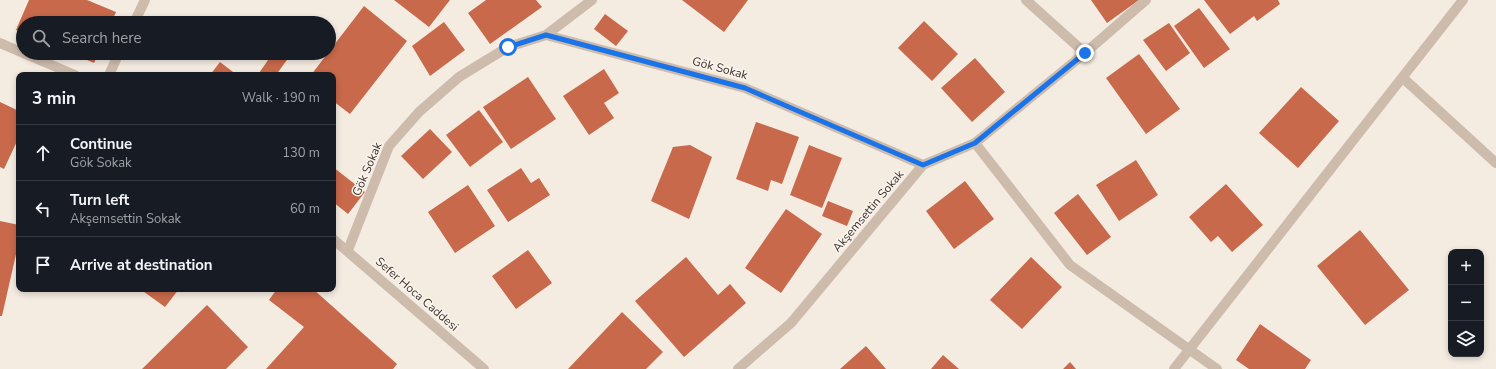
<!DOCTYPE html>
<html lang="en">
<head>
<meta charset="utf-8">
<style>
	:root { --surface:#171b24; --page:#20242c; --text:#f1f3f6; --muted:#9ea1a6; --line:#363941 }
	body { margin:0; font-family:"Nunito Sans",sans-serif; background:var(--page); color:var(--text) }
	.controls { position:absolute; right:12px; bottom:12px; display:grid; overflow:hidden; border-radius:8px; box-shadow:0 2px 6px #0003 }
	.controls button { width:36px; height:36px; display:grid; place-items:center; padding:0; border:0; border-bottom:1px solid var(--line); background:var(--surface); color:var(--text); font:20px sans-serif }
	.stop { position:absolute; width:12px; height:12px; margin:-9px; border:3px solid #1a73e8; border-radius:50%; background:#fff }
	.stop.end { background:#1a73e8; border-color:#fff; box-shadow:0 1px 4px #0008 }
	.list { margin:0; padding:0; list-style:none }
	h2 { display:flex; justify-content:space-between; align-items:center; height:52px; margin:0; padding:0 16px; font-size:17px }
	h2 small { font-size:13px; font-weight:400; color:var(--muted) }
	.list li { display:grid; grid-template-columns:26px 1fr auto; gap:12px; align-items:center; box-sizing:border-box; height:56px; padding:0 16px; border-top:1px solid var(--line) }
	.list b { display:block; font-size:15px; white-space:nowrap }
	.list p { margin:0; font-size:13px; white-space:nowrap; color:var(--muted) }
	.list em { font-size:13px; font-style:normal; color:var(--muted) }
	.icon { flex:none; width:22px; height:22px; fill:none; stroke:currentColor; stroke-width:2; stroke-linecap:round; stroke-linejoin:round }
	.map { position:relative; flex:none; width:1496px; height:369px; overflow:hidden }
	.search { position:absolute; background:var(--surface); box-shadow:0 2px 6px #0003; left:16px; top:16px; width:320px; height:44px; display:flex; align-items:center; gap:10px; box-sizing:border-box; padding:0 14px; border-radius:22px; color:var(--muted); font-size:15px }
	.panel { position:absolute; background:var(--surface); box-shadow:0 2px 6px #0003; left:16px; top:72px; width:320px; height:220px; border-radius:8px }
	.map>svg:first-child { display:block }
</style>
</head>
<body>
<div class="map">
<svg width="1496" height="369" viewBox="0 0 1496 369">
	<rect width="100%" height="100%" fill="#f4ebe1"/>
	<path fill="#c8694b" d="M29,0H87L116,12L111,23H23V33L16,30Z
		M394,0H450L429,27Z
		M486,0H536L542,7L490,44L468,13Z
		M682,0H748L724,32Z
		M1091,0H1139L1107,23Z
		M1204,0H1278L1280,4L1257,21L1254,16L1230,34Z
		M364,6L407,41L350,114L333,101V75H311Z
		M1199,8L1230,49L1204,68L1174,26Z
		M605,14L628,31L616,46L594,29Z
		M924,21L958,54L932,81L898,48Z
		M444,22L465,50L430,76L412,46Z
		M1169,23L1190,53L1166,71L1143,40Z
		M71,53H99L94,63Z
		M273,53H292L276,75H262L259,73Z
		M1139,54L1180,109L1146,134L1106,78Z
		M975,58L1005,92L972,122L941,88Z
		M220,62L237,75H210Z
		M604,69L619,93L604,103L614,118L589,135L563,96Z
		M528,77L556,119L511,149L483,107Z
		M1301,87L1339,121L1298,168L1259,133Z
		M0,102L19,111V137L4,169L0,167Z
		M479,110L503,142L470,167L446,135Z
		M756,122L799,137L782,184L771,180L768,191L736,179Z
		M430,129L452,152L423,179L401,156Z
		M690,145L712,157L689,219L651,201L673,147Z
		M809,145L842,158L822,208L790,195Z
		M1136,160L1158,195L1119,221L1096,185Z
		M333,167L365,192L348,214L333,202Z
		M521,168L531,183L539,178L550,195L508,222L487,190Z
		M965,181L994,219L954,249L926,211Z
		M1226,184L1263,225L1232,252L1218,236L1211,242L1189,217Z
		M468,185L495,226L455,253L428,212Z
		M1078,194L1111,237L1087,255L1054,213Z
		M828,201L853,211L847,226L822,216Z
		M786,209L822,234L781,293L745,268Z
		M0,221L19,225V241L2,316H0Z
		M1360,230L1409,290L1365,325L1317,266Z
		M528,250L552,283L516,309L492,276Z
		M686,257L718,295L730,284L746,303L684,357L635,301Z
		M1031,257L1062,287L1022,329L990,300Z
		M140,289H179L165,307Z
		M277,289H313L397,364L393,369H266L304,327L269,300Z
		M207,305L248,347L226,369H142Z
		M622,312L663,352L646,369H568Z
		M1260,324L1311,360L1305,369H1249L1236,360Z
		M866,346L886,369H840Z
		M943,355L959,369H931Z
		M1070,362L1076,369H1063Z"/>
	<g fill="none" stroke-linecap="round" stroke-linejoin="round">
		<path stroke="#cdbbac" stroke-width="10" d="M134,23L145,0
			M546,35L745,88L923,165
			M109,75L119,53
			M1403,78L1496,163
			M975,143L1070,265L1217,369
			M348,250L389,146L419,112L459,77L508,47L546,35L592,0
			M1174,369L1463,0"/>
		<path stroke="#cdbbac" stroke-width="10" d="M1026,0L1085,53
			M0,43L75,75
			M333,239L484,369
			M738,369L791,323L923,165L975,143L1085,53L1146,0"/>
	</g>
	<g fill="none" stroke-linecap="round" stroke-linejoin="round">
		<path stroke="#1a73e8" stroke-width="5" d="M508,47L546,35L745,88L923,165L975,143L1085,53"/>
	</g>
	<g text-anchor="middle" dominant-baseline="central" stroke-width="3" stroke-linejoin="round" paint-order="stroke">
		<g font-size="12" fill="#3b302b" stroke="#fbf5ee">
			<text transform="translate(720 68) rotate(15)">Gök Sokak</text>
			<text transform="translate(367 169) rotate(-67)">Gök Sokak</text>
			<text transform="translate(868 211) rotate(-50)">Akşemsettin Sokak</text>
			<text transform="translate(417 294) rotate(41)">Sefer Hoca Caddesi</text>
		</g>
	</g>
</svg>
<div class="controls">
<button>+</button>
<button>−</button>
<button><svg class="icon" aria-label="layers" viewBox="0 0 24 24"><path d="M12 4l9 5-9 5-9-5zM3 14l9 5 9-5"/></svg></button>
</div>
<div class="stop" style="left:508px;top:47px"></div>
<div class="stop end" style="left:1085px;top:53px"></div>
<div class="search"><svg class="icon" aria-label="search" viewBox="0 0 24 24"><circle cx="10" cy="10" r="6"/><path d="M15 15l6 6"/></svg>Search here</div>
<section class="panel">
<h2>3 min<small>Walk · 190 m</small></h2>
<ul class="list">
<li><svg class="icon" aria-label="ahead" viewBox="0 0 24 24"><path d="M12 20V5M6 11l6-6 6 6"/></svg><div><b>Continue</b><p>Gök Sokak</p></div><em>130 m</em></li>
<li><svg class="icon" aria-label="left" viewBox="0 0 24 24"><path d="M17 20v-9H6M10 6l-5 5 5 5"/></svg><div><b>Turn left</b><p>Akşemsettin Sokak</p></div><em>60 m</em></li>
<li><svg class="icon" aria-label="arrive" viewBox="0 0 24 24"><path d="M6 21V4h12l-3 4 3 4H6"/></svg><div><b>Arrive at destination</b></div></li>
</ul>
</section>
</div>
</body>
</html>
